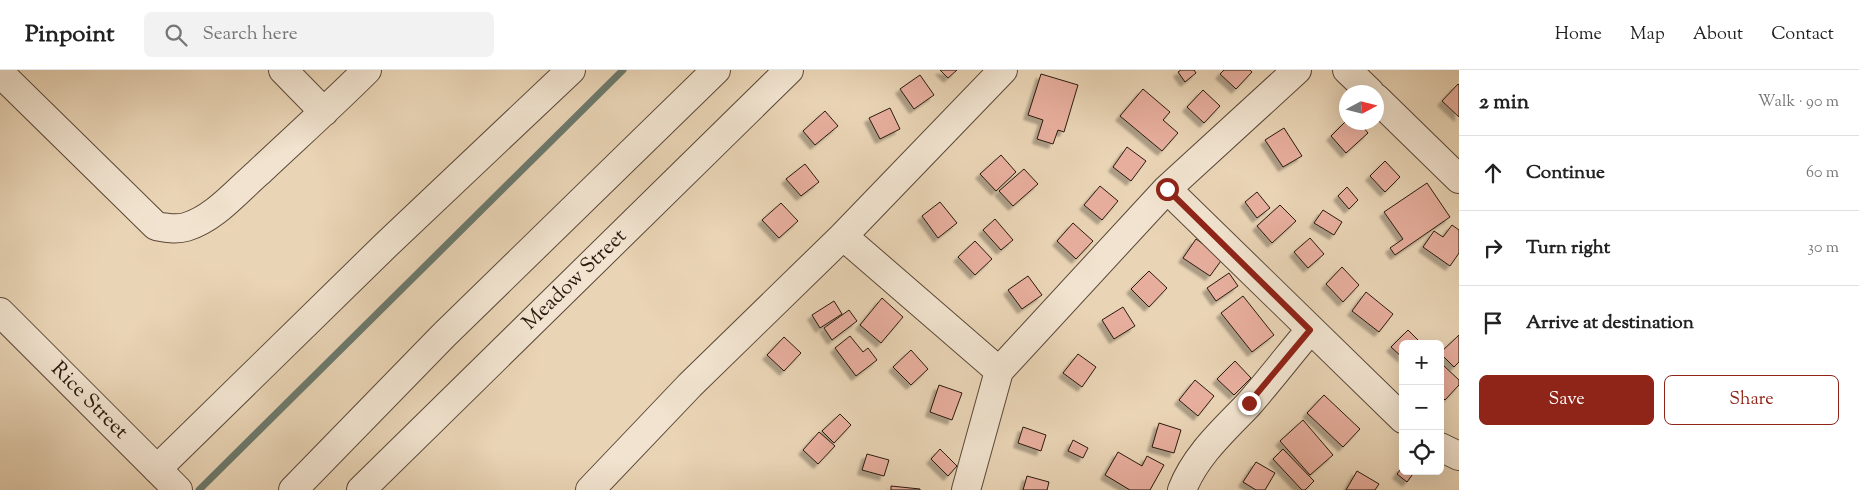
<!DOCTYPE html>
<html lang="en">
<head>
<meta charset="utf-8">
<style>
	:root { --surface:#fff; --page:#f2f2f2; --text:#222; --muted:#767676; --line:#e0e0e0; --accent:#8f2418 }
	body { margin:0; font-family:"Sorts Mill Goudy",serif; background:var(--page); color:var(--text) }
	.controls { position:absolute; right:15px; bottom:15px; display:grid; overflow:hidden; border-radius:8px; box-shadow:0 5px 20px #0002 }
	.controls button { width:45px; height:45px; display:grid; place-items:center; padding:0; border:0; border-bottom:1px solid var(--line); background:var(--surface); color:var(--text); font:25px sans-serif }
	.compass { position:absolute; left:1339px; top:15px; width:45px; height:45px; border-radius:50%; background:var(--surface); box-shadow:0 5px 20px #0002; rotate:83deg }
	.stop { position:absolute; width:15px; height:15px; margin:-11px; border:4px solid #8f2418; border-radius:50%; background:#fff }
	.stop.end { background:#8f2418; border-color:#fff; box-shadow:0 1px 5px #0008 }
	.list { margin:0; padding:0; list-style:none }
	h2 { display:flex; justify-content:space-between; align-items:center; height:65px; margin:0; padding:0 20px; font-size:21px }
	h2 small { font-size:16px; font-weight:400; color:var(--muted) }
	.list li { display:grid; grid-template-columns:32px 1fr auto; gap:15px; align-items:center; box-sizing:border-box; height:75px; padding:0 20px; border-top:1px solid var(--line) }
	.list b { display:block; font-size:19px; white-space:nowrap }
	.list em { font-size:16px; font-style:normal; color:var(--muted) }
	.actions { display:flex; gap:10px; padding:15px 20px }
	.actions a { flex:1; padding:11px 0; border:1px solid var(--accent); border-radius:8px; text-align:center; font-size:18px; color:var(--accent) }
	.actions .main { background:var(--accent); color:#fff }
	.icon { flex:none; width:28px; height:28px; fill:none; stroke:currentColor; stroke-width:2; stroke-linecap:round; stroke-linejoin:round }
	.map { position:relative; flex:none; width:1459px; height:420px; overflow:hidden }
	header { display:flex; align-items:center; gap:30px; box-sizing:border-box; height:70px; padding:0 25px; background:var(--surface); border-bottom:1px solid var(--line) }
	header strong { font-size:24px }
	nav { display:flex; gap:28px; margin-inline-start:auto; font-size:18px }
	.search { width:350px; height:45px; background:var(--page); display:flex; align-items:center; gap:12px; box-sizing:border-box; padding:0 18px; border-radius:8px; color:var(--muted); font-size:19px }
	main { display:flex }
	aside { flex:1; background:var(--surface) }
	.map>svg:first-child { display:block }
</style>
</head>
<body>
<header>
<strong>Pinpoint</strong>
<div class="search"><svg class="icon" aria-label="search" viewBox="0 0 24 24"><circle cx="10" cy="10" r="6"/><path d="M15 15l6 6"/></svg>Search here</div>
<nav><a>Home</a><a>Map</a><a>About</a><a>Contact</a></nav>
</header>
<main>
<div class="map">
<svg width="1459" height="420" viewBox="0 0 1459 420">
	<defs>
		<filter id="shadow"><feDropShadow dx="-4.5" dy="4.5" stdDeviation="1" flood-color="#0004"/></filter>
	</defs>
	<rect width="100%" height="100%" fill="#e9d4b5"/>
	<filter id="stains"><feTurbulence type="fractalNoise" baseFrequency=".004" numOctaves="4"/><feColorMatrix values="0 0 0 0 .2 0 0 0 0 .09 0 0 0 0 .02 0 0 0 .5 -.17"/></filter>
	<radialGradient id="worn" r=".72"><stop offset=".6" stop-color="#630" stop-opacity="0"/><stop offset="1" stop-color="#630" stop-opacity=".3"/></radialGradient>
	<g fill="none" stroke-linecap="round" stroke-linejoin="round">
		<path stroke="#6c796c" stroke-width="7" d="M199,420L623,0"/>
	</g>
	<path fill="#e7ae9d" stroke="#2a1a0e" filter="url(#shadow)" d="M940,0H957L948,8Z
		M1181,0H1194L1196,3L1185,12L1178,2Z
		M1224,0H1250L1252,2L1236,19L1220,4Z
		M1041,4L1078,15L1064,62L1058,60L1053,74L1037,69L1043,50L1028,45Z
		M920,5L934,25L914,39L900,19Z
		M1458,14L1459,15V47L1442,31Z
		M1143,19L1170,42L1163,50L1178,63L1162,81L1120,46Z
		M1203,20L1220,36L1204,53L1187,37Z
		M890,38L900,59L880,69L869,48Z
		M825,41L838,56L815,75L803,61Z
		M1346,51L1359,52L1368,63L1346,83L1331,66Z
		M1284,58L1302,86L1283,97L1265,70Z
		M1127,77L1146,91L1131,111L1113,97Z
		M1001,85L1016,102L996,121L980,104Z
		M1385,91L1400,107L1385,122L1370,106Z
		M805,94L819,112L801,126L786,109Z
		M1024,99L1038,114L1013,136L999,121Z
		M1427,113L1450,147L1395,185L1390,178L1403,169L1384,142Z
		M1100,116L1118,131L1102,150L1084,135Z
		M1347,117L1358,130L1349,139L1338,126Z
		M1257,122L1270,138L1257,148L1245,132Z
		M940,132L957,153L938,168L922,146Z
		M781,133L798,151L779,168L762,150Z
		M1280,135L1296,151L1272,173L1257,156Z
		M1323,140L1342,152L1334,165L1314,153Z
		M995,149L1013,170L1001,180L983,160Z
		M1073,153L1093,171L1076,189L1057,171Z
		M1452,155L1459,160V183L1450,196L1423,177L1434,161L1443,167Z
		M1310,168L1324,184L1308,198L1294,182Z
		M1196,169L1223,188L1210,206L1183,188Z
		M975,171L992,189L975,205L958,187Z
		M1342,197L1359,215L1343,232L1326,214Z
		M1149,201L1167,218L1149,237L1131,219Z
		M1229,203L1238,216L1216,231L1207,218Z
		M1028,206L1042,225L1022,239L1008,220Z
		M1366,222L1393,244L1379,262L1352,241Z
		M1243,226L1274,265L1252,282L1221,243Z
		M882,228L903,247L881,273L860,255Z
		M834,231L842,244L820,258L812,245Z
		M1123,237L1135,256L1114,269L1102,250Z
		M849,240L857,251L832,270L824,258Z
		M1408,260L1422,274H1403V288L1391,277Z
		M1459,265V292L1454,297L1440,283Z
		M850,266L863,282L868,278L877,290L856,306L835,278Z
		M784,267L801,283L784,301L767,285Z
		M911,280L928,299L911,315L893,297Z
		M1078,284L1096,297L1082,317L1063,303Z
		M1235,291L1251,308L1234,325L1217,309Z
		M1443,295L1459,310V315L1445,330L1440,325V298Z
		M1195,310L1214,326L1198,346L1179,330Z
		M939,315L962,323L952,350L930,342Z
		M1324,325L1360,359L1343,377L1307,343Z
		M840,344L851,355L834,373L822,361Z
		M1303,350L1333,385L1310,405L1280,371Z
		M1159,353L1181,360L1174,383L1152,377Z
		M1023,357L1046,365L1041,381L1018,373Z
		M819,362L835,376L818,394L803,380Z
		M1073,370L1088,378L1083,388L1068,381Z
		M940,379L957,396L948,406L931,389Z
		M1283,379L1314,411L1305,420H1302L1273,389Z
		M1118,382L1142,396L1147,386L1164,395L1150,420H1130L1105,405Z
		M867,384L889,390L884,406L862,400Z
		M1256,392L1275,403L1265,420H1256L1243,412Z
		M1403,396V401H1415L1407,412L1397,404Z
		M1357,401L1379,414L1375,420H1346Z
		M1027,406L1049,412L1047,420H1023Z
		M891,416L920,419V420H891Z"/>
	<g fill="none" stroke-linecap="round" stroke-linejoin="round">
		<g stroke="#5a4838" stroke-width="30">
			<path id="minor" d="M283,0L324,42
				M1347,0L1370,22
				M0,3L156,156C166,158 176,160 186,157C214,149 237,121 259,102C295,68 332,35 367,0
				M1376,28L1459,109
				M1167,119L1403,349
				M843,166L999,301
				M1440,377L1459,386
				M157,399L386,175L571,0
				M590,420L690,315L843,166L1003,0
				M966,420L999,301L1167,119L1297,0
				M1182,420C1195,386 1223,361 1248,335C1269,311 1289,285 1310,260"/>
		</g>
		<g stroke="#5a4838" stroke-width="30">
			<path id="tertiary" d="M0,242L178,420
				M293,420L444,265L716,0
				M361,420L789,0"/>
		</g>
		<use href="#minor" stroke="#f1e3cf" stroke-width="28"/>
		<use href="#tertiary" stroke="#f1e3cf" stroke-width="28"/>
	</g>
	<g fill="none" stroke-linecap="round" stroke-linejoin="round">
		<path stroke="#8f2418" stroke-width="6" d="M1167,119L1310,260L1249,333"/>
	</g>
	<g text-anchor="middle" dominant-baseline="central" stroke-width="5" stroke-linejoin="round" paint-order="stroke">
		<g font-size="21" fill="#2a1a0e" stroke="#f1e3cf">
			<text transform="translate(575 210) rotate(-44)">Meadow Street</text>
			<text transform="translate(89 331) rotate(45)">Rice Street</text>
		</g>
	</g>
	<rect width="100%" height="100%" filter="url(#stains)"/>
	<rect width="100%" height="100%" fill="url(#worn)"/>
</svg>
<div class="controls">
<button>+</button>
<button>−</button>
<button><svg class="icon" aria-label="locate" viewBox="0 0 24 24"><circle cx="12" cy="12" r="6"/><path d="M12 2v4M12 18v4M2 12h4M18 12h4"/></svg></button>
</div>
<svg class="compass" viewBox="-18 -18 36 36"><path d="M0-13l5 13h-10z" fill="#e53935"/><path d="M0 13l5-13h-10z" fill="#767676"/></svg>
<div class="stop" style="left:1167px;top:119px"></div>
<div class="stop end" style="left:1249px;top:333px"></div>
</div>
<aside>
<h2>2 min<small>Walk · 90 m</small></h2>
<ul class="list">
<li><svg class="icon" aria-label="ahead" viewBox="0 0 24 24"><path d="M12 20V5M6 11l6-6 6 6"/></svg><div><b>Continue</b></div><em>60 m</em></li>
<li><svg class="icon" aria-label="right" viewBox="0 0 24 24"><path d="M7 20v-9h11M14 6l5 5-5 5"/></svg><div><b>Turn right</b></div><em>30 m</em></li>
<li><svg class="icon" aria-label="arrive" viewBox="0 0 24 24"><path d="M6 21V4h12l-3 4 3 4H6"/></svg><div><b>Arrive at destination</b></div></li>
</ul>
<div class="actions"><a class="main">Save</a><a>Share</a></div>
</aside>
</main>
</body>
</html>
